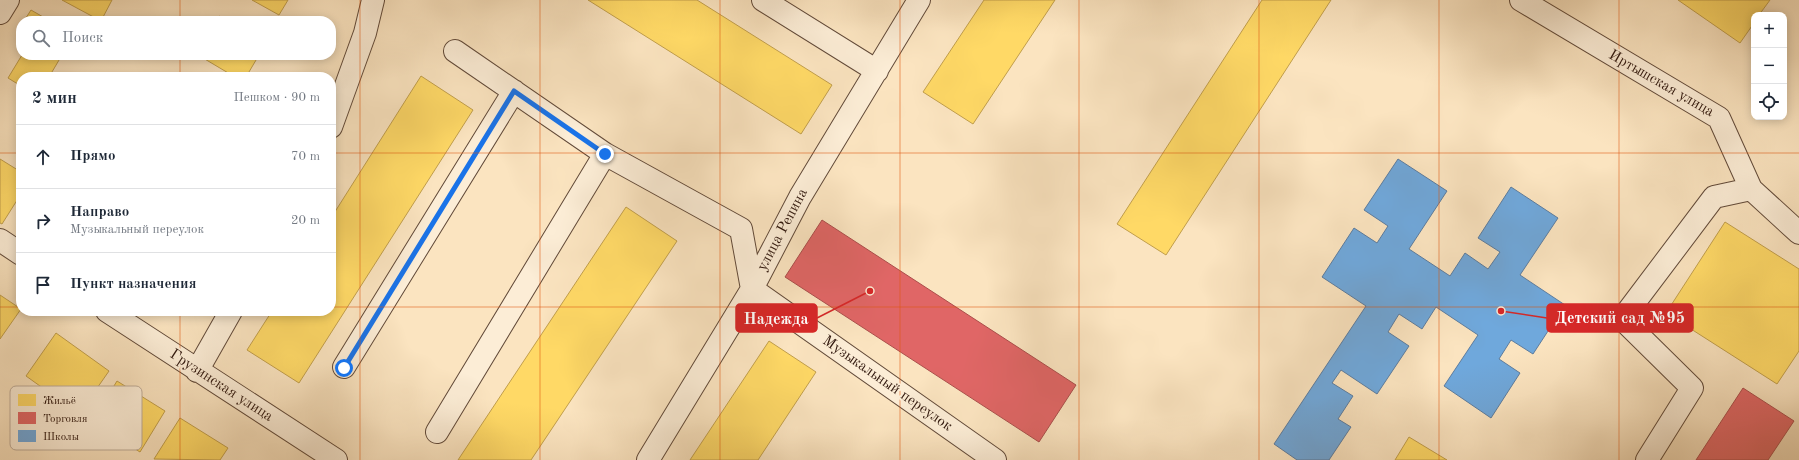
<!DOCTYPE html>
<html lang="ru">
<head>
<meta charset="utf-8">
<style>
	:root { --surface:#fff; --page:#f2f2f3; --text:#1f2937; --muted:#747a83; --line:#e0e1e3 }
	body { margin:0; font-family:"Old Standard TT",serif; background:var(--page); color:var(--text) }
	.controls { position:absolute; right:12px; top:12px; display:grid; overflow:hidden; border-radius:8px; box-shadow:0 2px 10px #0003 }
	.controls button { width:36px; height:36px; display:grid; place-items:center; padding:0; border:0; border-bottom:1px solid var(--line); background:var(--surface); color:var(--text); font:20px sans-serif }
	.stop { position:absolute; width:12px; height:12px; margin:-9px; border:3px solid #1a73e8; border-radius:50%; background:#fff }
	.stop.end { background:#1a73e8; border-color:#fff; box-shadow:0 1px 4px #0008 }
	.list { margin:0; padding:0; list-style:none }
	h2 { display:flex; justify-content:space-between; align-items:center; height:52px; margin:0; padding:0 16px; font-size:17px }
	h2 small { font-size:13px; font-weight:400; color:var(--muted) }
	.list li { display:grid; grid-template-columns:26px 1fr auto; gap:12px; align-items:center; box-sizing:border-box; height:64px; padding:0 16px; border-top:1px solid var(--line) }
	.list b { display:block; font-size:15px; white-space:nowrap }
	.list p { margin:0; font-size:13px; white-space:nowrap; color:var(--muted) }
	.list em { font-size:13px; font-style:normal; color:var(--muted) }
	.icon { flex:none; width:22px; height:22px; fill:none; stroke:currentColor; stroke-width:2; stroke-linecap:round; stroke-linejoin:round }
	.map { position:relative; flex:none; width:1799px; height:460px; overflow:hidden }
	.search { position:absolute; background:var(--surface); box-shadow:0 2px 10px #0003; left:16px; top:16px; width:320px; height:44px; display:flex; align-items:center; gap:10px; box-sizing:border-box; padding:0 14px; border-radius:16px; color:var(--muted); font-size:15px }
	.panel { position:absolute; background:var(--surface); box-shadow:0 2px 10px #0003; left:16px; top:72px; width:320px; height:244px; border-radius:16px }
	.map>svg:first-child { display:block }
</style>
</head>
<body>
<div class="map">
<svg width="1799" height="460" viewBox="0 0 1799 460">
	<rect width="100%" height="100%" fill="#fbe4c0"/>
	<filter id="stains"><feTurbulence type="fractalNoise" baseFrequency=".005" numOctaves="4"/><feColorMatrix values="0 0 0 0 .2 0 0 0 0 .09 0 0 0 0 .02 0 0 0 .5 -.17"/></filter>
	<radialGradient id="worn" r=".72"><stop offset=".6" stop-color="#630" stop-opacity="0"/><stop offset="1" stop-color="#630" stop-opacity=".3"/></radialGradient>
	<path fill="#ffd966" stroke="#c19e4b" d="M62,0H112L101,21Z
		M252,0H288L279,15Z
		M588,0H697L832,85L801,134Z
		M984,0H1055L973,124L923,92Z
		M1262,0H1331L1166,255L1117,224Z
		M1678,0H1770L1759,15H1754V23L1740,43Z
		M31,10L50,21H24Z
		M219,16L227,21H216Z
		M22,55H62L49,77H21V86L8,78Z
		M198,55H259L246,77H235Z
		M421,76L473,110L299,383L247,350L272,311H331V218Z
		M0,159L21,172V194L2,224L0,223Z
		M626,207L677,241L531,460H458Z
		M1725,222L1799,269V351L1777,384L1666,313Z
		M0,295L21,309L0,339Z
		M56,333L109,371L79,414L26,376Z
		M769,341L816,372L758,460H690Z
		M117,381L165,411L140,452L92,422Z
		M180,418L228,448L220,460L154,459Z
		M1409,437L1447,460H1395Z"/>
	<path fill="#e06666" stroke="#ab4e4b" d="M822,220L1076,385L1039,442L785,277Z
		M1743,388L1794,421L1768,460H1696Z"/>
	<path fill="#6fa8dc" stroke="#5c7c9e" d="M1398,159L1447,191L1409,249L1450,276L1465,253L1488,269L1500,252L1478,238L1511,187L1558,218L1520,275L1565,305L1533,354L1511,340L1499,359L1520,373L1491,418L1444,386L1478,335L1436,307L1422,329L1399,314L1388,332L1409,346L1377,394L1341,370L1332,383L1353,396L1338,419L1351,427L1329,460H1297L1274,444L1366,306L1322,277L1354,228L1377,243L1388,226L1364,210Z"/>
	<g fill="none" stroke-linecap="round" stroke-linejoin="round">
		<g stroke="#624a39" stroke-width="24">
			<path id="minor" d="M763,0L877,71
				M1521,0L1719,118L1751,189L1799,233
				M0,13L8,0
				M455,51L605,154L741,229L752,289L995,460
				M331,127L365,33L373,0
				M0,240L21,254
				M107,311L336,460
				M344,367L514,91
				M197,371L231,311
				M437,432L605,154
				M648,460L752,289L800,197L919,0
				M1647,460L1692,388L1622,319L1714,197L1751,189"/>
		</g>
		<use href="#minor" stroke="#fcedd6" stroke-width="22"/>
	</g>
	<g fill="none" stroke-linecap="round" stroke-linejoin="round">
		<path stroke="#1a73e8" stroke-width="5" d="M344,368L514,91L605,154"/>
	</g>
	<path fill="none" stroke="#df560c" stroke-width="1" stroke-opacity="0.55" d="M180,0V21M360,0V460M540,0V460M720,0V460M900,0V460M1079,0V460M1259,0V460M1439,0V460M1619,0V460M180,55V77M0,153H21M331,153H1799M0,307H21M331,307H1799M180,311V460"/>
	<g text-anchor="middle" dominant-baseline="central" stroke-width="4" stroke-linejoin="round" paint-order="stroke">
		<g font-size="15" fill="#2f160c" stroke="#fcedd6">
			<text transform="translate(1661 84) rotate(30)">Иртышская улица</text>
			<text transform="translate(783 230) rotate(-62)">улица Репина</text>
			<text transform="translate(887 384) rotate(35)">Музыкальный переулок</text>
			<text transform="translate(221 386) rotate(33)">Грузинская улица</text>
		</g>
	</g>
	<rect x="10" y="386" width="132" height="64" rx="6" fill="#fcedd6" stroke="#beac99" stroke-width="1"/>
	<rect x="18" y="394" width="18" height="12" fill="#ffd966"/>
	<rect x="18" y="412" width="18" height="12" fill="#e06666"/>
	<rect x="18" y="430" width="18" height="12" fill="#6fa8dc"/>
	<g font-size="11" fill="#2f160c">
		<text x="43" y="404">Жильё</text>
		<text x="43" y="422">Торговля</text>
		<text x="43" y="440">Школы</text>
	</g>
	<path fill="none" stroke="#d62828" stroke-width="1.5" d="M1501 311L1547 318M870 291L817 318"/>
	<g fill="#d62828" stroke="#fcedd6" stroke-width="1.5">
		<circle cx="1501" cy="311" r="4"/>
		<circle cx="870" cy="291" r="4"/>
	</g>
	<g fill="#d62828" stroke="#d62828" stroke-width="1.5">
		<rect x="1547" y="304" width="146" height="28" rx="4"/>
		<rect x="736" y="304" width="81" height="28" rx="4"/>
	</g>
	<g font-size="16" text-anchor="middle" font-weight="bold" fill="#fff">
		<text x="1620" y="323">Детский сад №95</text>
		<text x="776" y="324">Надежда</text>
	</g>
	<rect width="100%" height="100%" filter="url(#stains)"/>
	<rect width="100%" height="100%" fill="url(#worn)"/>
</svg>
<div class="controls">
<button>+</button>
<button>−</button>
<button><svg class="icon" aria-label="locate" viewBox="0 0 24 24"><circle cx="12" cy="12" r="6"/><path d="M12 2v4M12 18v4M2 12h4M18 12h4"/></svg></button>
</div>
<div class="stop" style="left:344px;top:368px"></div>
<div class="stop end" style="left:605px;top:154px"></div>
<div class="search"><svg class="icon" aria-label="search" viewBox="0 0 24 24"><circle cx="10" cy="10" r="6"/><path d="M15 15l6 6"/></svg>Поиск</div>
<section class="panel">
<h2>2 мин<small>Пешком · 90 m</small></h2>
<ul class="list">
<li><svg class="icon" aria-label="ahead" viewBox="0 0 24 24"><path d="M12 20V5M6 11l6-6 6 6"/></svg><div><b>Прямо</b></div><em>70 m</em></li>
<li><svg class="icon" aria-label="right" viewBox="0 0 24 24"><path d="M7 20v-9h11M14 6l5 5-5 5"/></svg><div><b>Направо</b><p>Музыкальный переулок</p></div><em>20 m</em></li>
<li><svg class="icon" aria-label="arrive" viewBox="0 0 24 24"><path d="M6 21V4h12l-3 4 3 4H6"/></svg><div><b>Пункт назначения</b></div></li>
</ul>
</section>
</div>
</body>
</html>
